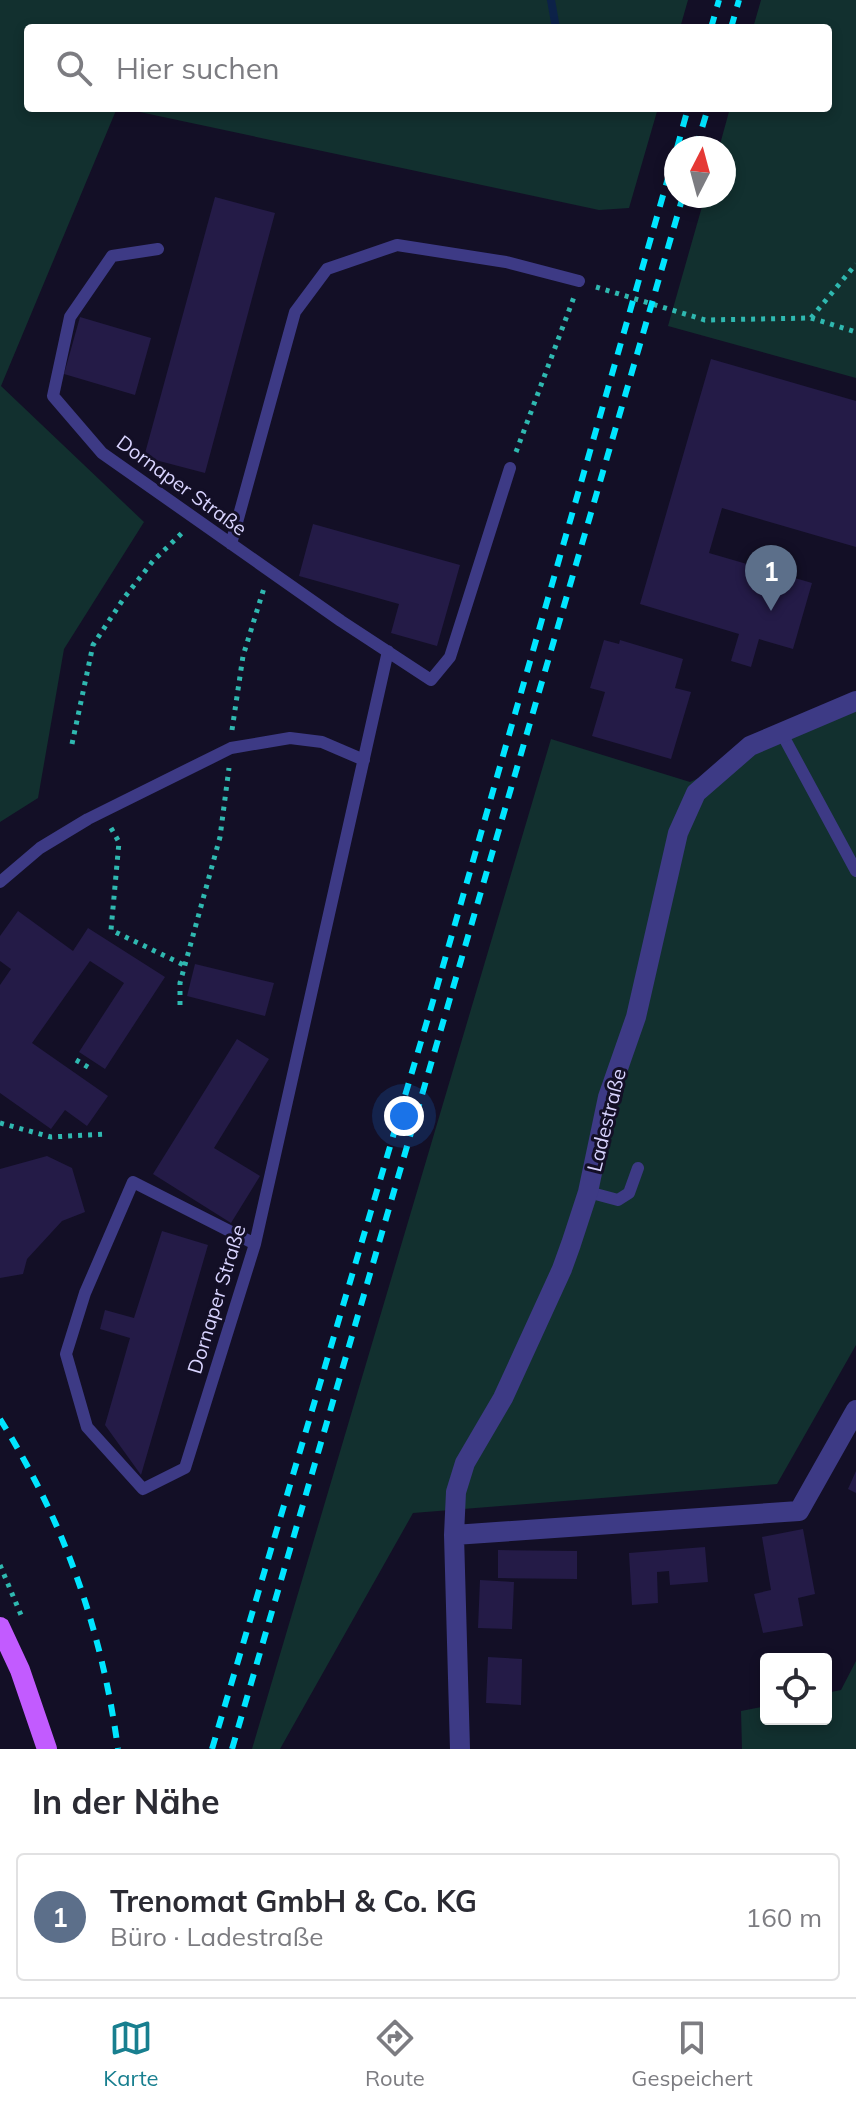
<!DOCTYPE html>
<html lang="de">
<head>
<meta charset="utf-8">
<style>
	:root { --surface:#fff; --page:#f7f7f7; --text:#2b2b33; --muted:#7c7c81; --line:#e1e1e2; --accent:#187f8f }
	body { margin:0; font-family:Mulish,sans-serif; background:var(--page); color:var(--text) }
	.controls { position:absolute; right:24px; bottom:24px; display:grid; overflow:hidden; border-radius:8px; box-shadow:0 4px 12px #0003 }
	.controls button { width:72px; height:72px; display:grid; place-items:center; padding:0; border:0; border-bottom:2px solid var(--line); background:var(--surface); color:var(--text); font:40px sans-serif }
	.compass { position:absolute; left:664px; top:136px; width:72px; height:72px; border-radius:50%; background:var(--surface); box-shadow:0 4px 12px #0003; rotate:6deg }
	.you { position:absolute; left:404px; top:1116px; width:28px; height:28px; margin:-20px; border:6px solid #fff; border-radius:50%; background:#1a73e8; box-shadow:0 0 0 12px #1a73e833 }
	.badge { display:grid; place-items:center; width:52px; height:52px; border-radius:50%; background:var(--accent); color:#fff; font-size:26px; font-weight:700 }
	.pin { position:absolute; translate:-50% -66px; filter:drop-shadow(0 2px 4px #0008) }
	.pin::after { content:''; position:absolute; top:42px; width:28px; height:24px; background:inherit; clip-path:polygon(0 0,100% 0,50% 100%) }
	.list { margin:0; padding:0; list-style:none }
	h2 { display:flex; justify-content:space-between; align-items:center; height:104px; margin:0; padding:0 32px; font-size:34px }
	h2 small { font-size:26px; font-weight:400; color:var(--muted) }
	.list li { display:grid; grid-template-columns:52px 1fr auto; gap:24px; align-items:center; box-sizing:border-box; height:128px; margin:0 16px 16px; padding:0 16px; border:2px solid var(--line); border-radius:8px }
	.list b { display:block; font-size:30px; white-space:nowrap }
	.list p { margin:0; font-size:26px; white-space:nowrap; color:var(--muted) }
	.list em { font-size:26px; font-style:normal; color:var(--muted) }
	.icon { flex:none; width:44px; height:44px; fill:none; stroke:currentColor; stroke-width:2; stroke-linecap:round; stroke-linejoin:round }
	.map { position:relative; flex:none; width:856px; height:1749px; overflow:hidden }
	.search { position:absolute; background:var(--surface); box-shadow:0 4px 12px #0003; left:24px; right:24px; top:24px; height:88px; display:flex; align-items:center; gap:20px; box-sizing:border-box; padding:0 28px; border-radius:8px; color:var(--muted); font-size:30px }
	.sheet { height:248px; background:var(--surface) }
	nav { display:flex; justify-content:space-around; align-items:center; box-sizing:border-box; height:112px; border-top:2px solid var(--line); background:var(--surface); font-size:22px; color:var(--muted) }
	nav a { display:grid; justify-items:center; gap:4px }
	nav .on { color:var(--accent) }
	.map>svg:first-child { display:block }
</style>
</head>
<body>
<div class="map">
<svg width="856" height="1749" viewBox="0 0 856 1749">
	<rect width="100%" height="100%" fill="#130f26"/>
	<path fill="#12302f" d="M0,0H688L680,28H28V108H117L1,386L144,522L64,649L38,798L0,822Z
		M761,0H856V378L668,326L705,196H724V148H719L730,108H828V28H753Z
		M121,108H658L629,208L599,210Z
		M856,706V1345L777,1484L413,1513L280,1749H252L551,739L690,782Z
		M856,1661V1749H742L741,1711L766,1706V1719H826V1693L841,1690Z"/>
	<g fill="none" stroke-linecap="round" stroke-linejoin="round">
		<path stroke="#0c2248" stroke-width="8" d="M551,0L556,28"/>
	</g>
	<path fill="#241b47" d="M215,197L275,213L205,473L144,457Z
		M80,317L151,338L135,395L64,374Z
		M711,359L856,401V547L722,508L709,553L812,583L793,649L759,639L751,667L731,661L739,634L640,604Z
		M313,524L460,565L437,646L391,633L399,604L299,576Z
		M604,640L619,644L620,640L683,659L675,688L691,692L671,759L592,736L605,692L590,688Z
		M18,911L73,951L88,928L165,977L105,1069L79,1052L124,983L90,961L32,1043L108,1096L87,1126L65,1110L51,1129L0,1093V985L11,969L0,961V936Z
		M195,964L274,983L265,1016L187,996Z
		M237,1039L269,1059L214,1148L260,1176L231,1223L153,1174Z
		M47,1156L72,1168L85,1212L62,1221L27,1259L23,1274L0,1278V1169Z
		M162,1231L208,1245L141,1475L105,1425L130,1338L100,1329L105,1310L134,1318Z
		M856,1471V1493L848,1489Z
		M803,1529L815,1594L798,1598L803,1626L763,1633L754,1594L771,1590L762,1537Z
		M705,1547L708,1582L670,1585L669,1571L657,1572L658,1603L632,1605L629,1553Z
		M498,1550L577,1551V1579L498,1578Z
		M480,1580L514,1582L512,1629L478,1628Z
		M488,1657L522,1659L521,1705L486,1703Z"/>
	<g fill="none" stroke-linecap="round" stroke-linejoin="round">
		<path stroke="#2fb8b0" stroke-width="5" stroke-dasharray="4 6" stroke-linecap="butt" d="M596,287L705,320L811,318L856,264
			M811,318L856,332
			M516,452L574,297
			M232,730L243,656L264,588
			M72,744L93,645L124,598L153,561L183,532
			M111,828L119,842L111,930L186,966
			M180,1005V983L220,837L229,768
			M76,1060L93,1070
			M0,1123L51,1137L107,1134
			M0,1565L21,1615"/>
		<path stroke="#3d3a85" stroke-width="12" d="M158,249L112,256L70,317L53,396L102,453L341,621L431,680L450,657L510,468
			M231,544L295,312L327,269L397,245L506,262L579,281
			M781,732L856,871
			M0,882L40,848L88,819L231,748L290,738L322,742L364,760
			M588,1192L618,1200L629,1193L638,1168
			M255,1244L133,1182L85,1293L66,1354L87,1427L143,1489L185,1468L255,1244L388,651"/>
		<path stroke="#3d3a85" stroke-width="20" d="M454,1535L799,1511L856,1410
			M460,1749L454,1535L456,1492L465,1463L503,1398L562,1269L571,1244L588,1192L608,1097L636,1017L678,833L696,793L750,746L856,701"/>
		<path stroke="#c25bff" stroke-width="20" d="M0,1627L20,1670L47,1749"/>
		<path stroke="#00e5ff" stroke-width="6" stroke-dasharray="12 10" stroke-linecap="butt" d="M711,28L719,0
			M731,28L739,0
			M677,148L688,108
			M696,148L708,108
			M0,1419C64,1521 102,1630 118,1749
			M212,1749L433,1001L676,150
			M232,1749L683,196"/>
	</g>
	<g text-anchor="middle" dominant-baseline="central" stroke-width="6" stroke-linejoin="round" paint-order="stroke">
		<g font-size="20" fill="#d9d4ff" stroke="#130f26">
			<text transform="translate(182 485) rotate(36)">Dornaper Straße</text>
			<text transform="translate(606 1120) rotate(-76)">Ladestraße</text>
			<text transform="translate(216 1299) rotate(-73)">Dornaper Straße</text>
		</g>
	</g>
</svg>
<div class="controls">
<button><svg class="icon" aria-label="locate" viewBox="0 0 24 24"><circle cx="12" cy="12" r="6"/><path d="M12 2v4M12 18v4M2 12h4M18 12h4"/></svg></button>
</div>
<svg class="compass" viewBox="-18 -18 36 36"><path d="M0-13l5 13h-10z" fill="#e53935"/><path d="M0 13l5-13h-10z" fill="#7c7c81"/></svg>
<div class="you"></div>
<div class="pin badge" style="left:771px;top:611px;background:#5c6f8a">1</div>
<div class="search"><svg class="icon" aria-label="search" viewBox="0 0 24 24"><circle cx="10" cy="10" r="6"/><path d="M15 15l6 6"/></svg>Hier suchen</div>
</div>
<section class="sheet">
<h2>In der Nähe<small></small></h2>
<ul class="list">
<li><span class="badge" style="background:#5c6f8a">1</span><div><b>Trenomat GmbH &amp; Co. KG</b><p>Büro · Ladestraße</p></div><em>160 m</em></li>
</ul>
</section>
<nav>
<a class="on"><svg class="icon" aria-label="map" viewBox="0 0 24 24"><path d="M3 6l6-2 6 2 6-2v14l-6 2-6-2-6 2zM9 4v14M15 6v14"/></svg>Karte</a>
<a><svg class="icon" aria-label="directions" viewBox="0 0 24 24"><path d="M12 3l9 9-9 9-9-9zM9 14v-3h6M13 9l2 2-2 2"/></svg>Route</a>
<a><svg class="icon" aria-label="saved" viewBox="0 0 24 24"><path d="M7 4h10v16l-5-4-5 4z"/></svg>Gespeichert</a>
</nav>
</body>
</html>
